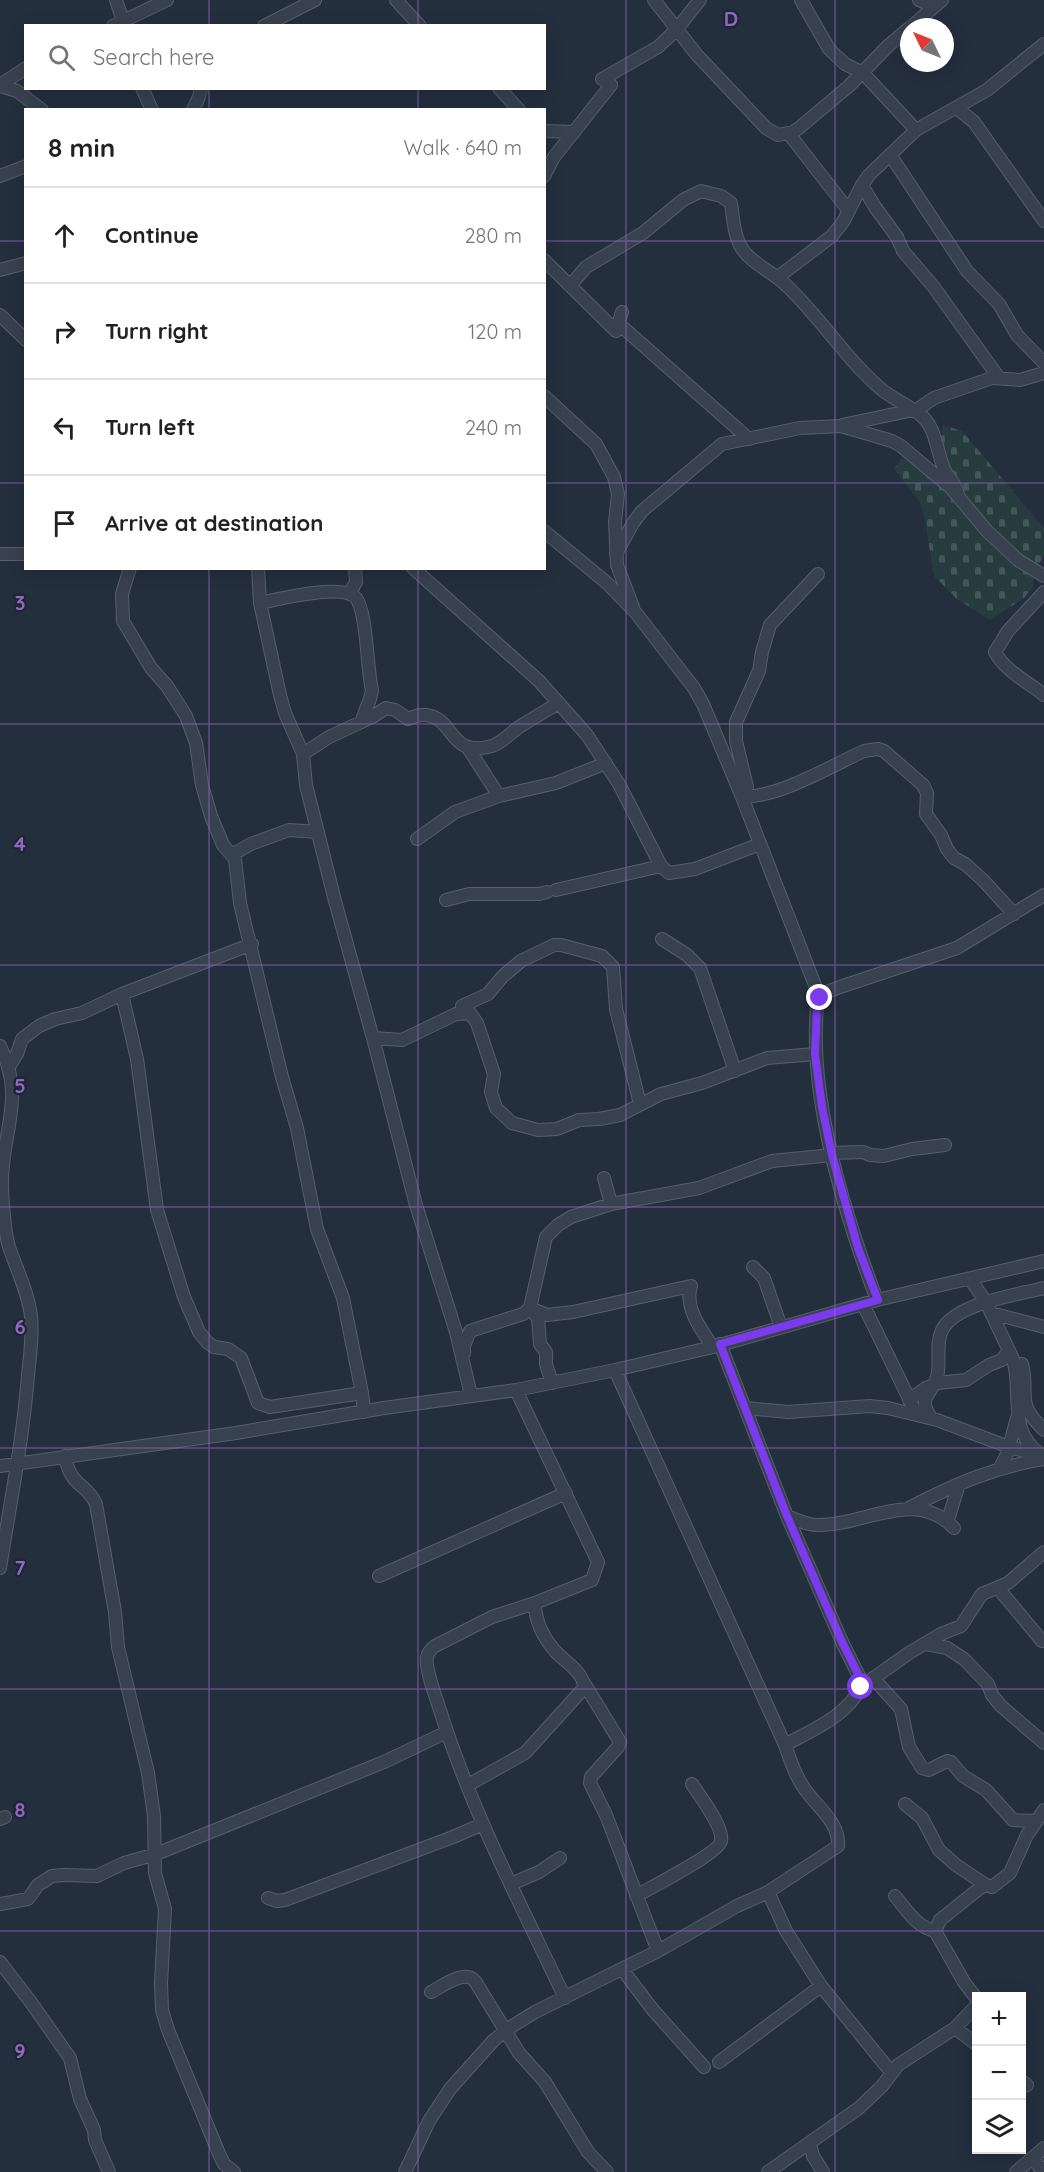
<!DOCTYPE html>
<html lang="en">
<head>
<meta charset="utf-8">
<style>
	:root { --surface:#fff; --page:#f2f2f2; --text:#202124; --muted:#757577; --line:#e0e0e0 }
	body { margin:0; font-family:Quicksand,sans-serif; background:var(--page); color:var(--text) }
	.controls { position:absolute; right:18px; bottom:18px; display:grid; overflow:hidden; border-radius:0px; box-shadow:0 3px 15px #0003 }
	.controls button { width:54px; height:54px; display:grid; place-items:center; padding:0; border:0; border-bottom:2px solid var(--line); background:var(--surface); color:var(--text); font:30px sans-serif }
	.compass { position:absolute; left:900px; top:18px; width:54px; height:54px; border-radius:50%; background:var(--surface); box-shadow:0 3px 15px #0003; rotate:313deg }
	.stop { position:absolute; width:18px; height:18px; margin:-14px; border:4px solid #7c3aed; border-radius:50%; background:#fff }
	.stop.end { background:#7c3aed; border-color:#fff; box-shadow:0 2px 6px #0008 }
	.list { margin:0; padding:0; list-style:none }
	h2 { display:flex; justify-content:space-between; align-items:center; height:78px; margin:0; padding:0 24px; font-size:26px }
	h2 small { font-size:20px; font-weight:400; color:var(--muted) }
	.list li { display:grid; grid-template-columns:39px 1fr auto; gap:18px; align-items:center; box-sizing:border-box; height:96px; padding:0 24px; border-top:2px solid var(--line) }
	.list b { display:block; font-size:22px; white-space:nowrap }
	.list em { font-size:20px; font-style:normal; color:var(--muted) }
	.icon { flex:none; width:33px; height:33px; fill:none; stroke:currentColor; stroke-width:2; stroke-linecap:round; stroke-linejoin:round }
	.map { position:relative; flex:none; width:1044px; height:2172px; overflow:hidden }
	.search { position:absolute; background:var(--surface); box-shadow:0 3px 15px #0003; left:24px; top:24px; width:522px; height:66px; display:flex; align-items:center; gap:15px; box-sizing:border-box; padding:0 21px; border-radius:0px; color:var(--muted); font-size:22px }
	.panel { position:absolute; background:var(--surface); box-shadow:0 3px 15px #0003; left:24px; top:108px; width:522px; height:462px; border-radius:0px }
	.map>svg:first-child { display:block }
</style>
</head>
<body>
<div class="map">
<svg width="1044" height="2172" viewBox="0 0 1044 2172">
	<defs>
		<pattern id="cemetery-stones" width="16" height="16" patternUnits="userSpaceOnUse" patternTransform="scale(1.5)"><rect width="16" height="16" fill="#263c3f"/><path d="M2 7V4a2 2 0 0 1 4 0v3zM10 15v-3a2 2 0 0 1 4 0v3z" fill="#435659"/></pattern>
	</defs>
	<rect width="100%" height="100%" fill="#242f3e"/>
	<path fill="url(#cemetery-stones)" d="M943,425L962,431L1044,528V555L1034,574L1033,587L1024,598L990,620L957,599L934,576L925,520L920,502L894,469L909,448L957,489L941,443Z"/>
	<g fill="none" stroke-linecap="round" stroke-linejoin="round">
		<g stroke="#565f6c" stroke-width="14">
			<path id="minor" d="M116,0L123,21
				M396,0L420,26
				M654,0L697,55L766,128L778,135L793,132L799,128L849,86L889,45L909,28
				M801,0L829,49L845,64L863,73L916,130
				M919,0L926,3H938
				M113,26L167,0
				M264,26L315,0
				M911,27L942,0
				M0,85L26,68
				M0,86L17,91L42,110
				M142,88L152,110
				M499,88L519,110
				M957,108L974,122L1044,221
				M193,110L199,97L201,88
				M544,131L574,132
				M789,134L849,211
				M891,156L967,271L999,304L1017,335L1044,363
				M0,176L26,166
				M544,176L554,157L611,85L602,79L658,47L676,30L700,0
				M862,185L875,207L897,237L903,251L933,286L999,378
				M544,260L616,331L622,312
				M0,270L26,263
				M778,277L832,236L843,222L862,185L869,175L916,130L987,90L1044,44
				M570,286L586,267L643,233L683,200L701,191L721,196L731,203C733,216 733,230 739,243C747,262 772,271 786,285C820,317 846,359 881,389C894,400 911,406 923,417C937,431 937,454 945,471C950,480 957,485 958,495
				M0,315L26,340
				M619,324L749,439
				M544,396L596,444L614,477L618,494L615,522L617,565L633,607
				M842,425L918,409L934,398L992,378L1020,380L1044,373
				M544,531L607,583L636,613L694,688L703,704L742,797L820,998
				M0,554H26
				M616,554L633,523L642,511L722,444L800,428L841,426L892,441L901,446L951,488L987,531L1018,560L1044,576
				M130,568L122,594L123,621L151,668L167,686L186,716L196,743L202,785L211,816L223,845L235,859L240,903L282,1077L297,1128L317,1229L343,1298L362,1393L364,1412
				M258,568L260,603L280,695L285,713L303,754L306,785L335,901L373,1038L416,1205L456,1332L471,1395
				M413,568L539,681L587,735L619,784L661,866L669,873L695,869L760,844
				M1044,592L1008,631L995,652C1005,671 1028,682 1044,695
				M350,593L356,582L355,568
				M260,603C279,599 343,583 356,598C367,612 367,670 372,690L370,699L361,722
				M468,748L499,796
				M303,754L329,737L372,717L386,708L395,710L408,719C414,717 419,714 426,715C456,719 448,758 492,746C503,742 509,734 519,727C532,719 545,711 559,703
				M742,797C780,797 829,767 864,751L878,749L884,751L923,785L927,793L926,814L941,835L947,849L954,858L965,864L983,880L1014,914
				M742,797L747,787L736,741V722L759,671L762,652L770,625L818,574
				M417,839L455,812L499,796L556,783L606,763
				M233,854L251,844L289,830L318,832
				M556,890L661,866
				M446,900L469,894H539L547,892
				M662,939L687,955L700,968L735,1071
				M122,994L137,1059L157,1210L184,1297L199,1332L207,1342L214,1347L228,1349L241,1358L258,1403L270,1407L362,1393
				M462,1006L488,994L503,976L521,961L554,945H561L602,956L613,967L616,1009L640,1104
				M373,1038L402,1040L456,1014L470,1013L477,1023L494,1074L491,1092L496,1108L512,1123L538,1130L557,1129L579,1120L599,1119L620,1115L661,1094L702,1083L767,1058L815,1054
				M0,1046C27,1100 0,1134 2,1188C3,1207 4,1229 9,1247C17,1270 28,1292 31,1316C33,1336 30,1356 28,1375C23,1440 10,1504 0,1568
				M8,1068L17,1054L22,1039L39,1026L55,1019L82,1013L122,994L252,944
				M832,1153L863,1152L870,1155L884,1156L912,1149L945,1145
				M604,1178L611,1204
				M753,1267L764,1278L781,1327
				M970,1279L986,1302L1013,1359C1023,1392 1007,1431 1040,1454
				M877,1300C846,1218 813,1113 816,1025C817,1017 815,1006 819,998C824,991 836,989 843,986L957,948L1044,895
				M863,1304L917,1415
				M530,1308L547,1315L573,1312L691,1286C684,1307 701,1330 713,1347
				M530,1309L538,1318L540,1344L546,1352V1364L552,1383
				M991,1313L1044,1327
				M720,1344L787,1516L843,1644L859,1676L861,1687C847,1716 812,1730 785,1745
				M464,1353V1346L470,1331L523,1314L530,1308L546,1237L558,1225L571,1217L611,1204L699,1188L772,1161L832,1155
				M1022,1364C1030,1397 1014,1401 1044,1430
				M516,1390L598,1562L592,1580L535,1603L492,1617L435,1646C431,1649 428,1652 427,1657C425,1670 436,1697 440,1710C471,1810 520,1903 565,1998
				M909,1400L926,1388L938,1383L966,1380L989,1365L1002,1360L1009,1350
				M745,1408L788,1412L870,1406L888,1408L937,1420L1009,1447L1044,1456
				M931,1418C917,1396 931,1396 937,1377C941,1362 935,1345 942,1330C956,1303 1017,1295 1044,1288
				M65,1456C70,1487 87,1483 96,1504L115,1612L118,1647L148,1773L154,1816L155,1873L165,1909L161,1983L162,2010L168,2030L220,2156L224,2164L234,2172
				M0,1466L236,1433L384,1408L516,1390L615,1370L713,1347L877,1300L1044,1261
				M1000,1468L1007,1454L1017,1418
				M909,1508C955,1484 992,1468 1044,1459
				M787,1516C797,1520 807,1525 818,1525C864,1526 916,1487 954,1528
				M948,1520L959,1484
				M379,1576L566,1493
				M998,1588L1042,1641
				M926,1644L947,1648L964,1659L988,1684L992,1695L1001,1706L1044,1743
				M873,1678L901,1709L909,1747L922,1768L929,1770L947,1761L951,1762L963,1776L986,1790L1013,1820L1035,1821
				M868,1682L909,1653L941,1634L961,1626L982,1594L1008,1583L1044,1552
				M584,1683L620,1742L618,1747L591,1777L590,1783L606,1815L658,1951
				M468,1785L525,1753L584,1688C585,1673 564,1661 555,1651C543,1637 535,1622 535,1603
				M905,1804L922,1818L939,1850L956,1865L986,1885
				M0,1819L5,1817
				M511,1884L539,1872L560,1858
				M768,1892L786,1931L821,1986L891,2072
				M636,1896C650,1888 719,1853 721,1841C724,1827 699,1795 692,1784
				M895,1896C907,1910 916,1927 935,1931
				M268,1898L277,1901L285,1900L453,1837L483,1824
				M0,1904L28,1899L38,1885L52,1876L64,1875L97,1876L124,1863L156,1854L384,1762L447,1732
				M0,1962L30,2001L70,2058L80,2099L94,2130L95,2140L109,2172
				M622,1969L653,2010L704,2067
				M431,1992C443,1986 464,1969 475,1981L519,2053L545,2082L588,2152L607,2172
				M976,1998L964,1982L935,1931L940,1920L980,1888L986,1885L992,1887L1010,1873L1027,1835L1044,1810
				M955,2028L976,2044
				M719,2062L821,1986
				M1022,2081L1027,2085
				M810,2143L813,2156L823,2172
				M1033,2158L1043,2172
				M405,2172L429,2121L450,2089L493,2041L506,2030L535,2012L658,1951L737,1906L768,1892L838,1846C840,1821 814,1805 802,1785C794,1773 790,1759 785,1745L615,1370
				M768,2172L859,2108L882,2086L898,2065L955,2028L976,2006
				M1016,2172L1044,2148"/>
		</g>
		<use href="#minor" stroke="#38414e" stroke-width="12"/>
	</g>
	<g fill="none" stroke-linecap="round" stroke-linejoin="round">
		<path stroke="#7c3aed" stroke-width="8" d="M820,998L817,1007L815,1054L822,1107L832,1155L858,1248L878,1300L720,1344L787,1516L843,1644L859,1676L861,1687"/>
	</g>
	<path fill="none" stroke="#9266c3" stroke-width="1.5" stroke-opacity="0.55" d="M209,0V26M418,0V26M626,0V2172M835,0V2172M209,88V110M418,88V110M0,241H26M544,241H1044M0,483H26M544,483H1044M209,568V2172M418,568V2172M0,724H1044M0,965H1044M0,1207H1044M0,1448H1044M0,1689H1044M0,1931H1044"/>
	<g font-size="20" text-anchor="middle" font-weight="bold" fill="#9266c3" stroke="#1d2633" stroke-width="4.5" stroke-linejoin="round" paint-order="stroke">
		<text x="731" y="26">D</text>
		<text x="20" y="610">3</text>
		<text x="20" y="851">4</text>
		<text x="20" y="1093">5</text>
		<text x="20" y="1334">6</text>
		<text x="20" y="1575">7</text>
		<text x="20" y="1817">8</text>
		<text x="20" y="2058">9</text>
	</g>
</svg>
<div class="controls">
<button>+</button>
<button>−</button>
<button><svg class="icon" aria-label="layers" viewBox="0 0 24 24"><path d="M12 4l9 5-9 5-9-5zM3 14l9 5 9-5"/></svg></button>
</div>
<svg class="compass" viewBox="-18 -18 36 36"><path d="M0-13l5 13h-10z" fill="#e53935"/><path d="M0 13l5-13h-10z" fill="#757577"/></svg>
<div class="stop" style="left:861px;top:1687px"></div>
<div class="stop end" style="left:820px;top:998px"></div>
<div class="search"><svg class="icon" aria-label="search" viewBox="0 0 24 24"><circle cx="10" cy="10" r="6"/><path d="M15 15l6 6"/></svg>Search here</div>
<section class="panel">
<h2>8 min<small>Walk · 640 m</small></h2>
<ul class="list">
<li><svg class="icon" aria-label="ahead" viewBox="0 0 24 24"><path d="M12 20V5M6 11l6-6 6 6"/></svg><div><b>Continue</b></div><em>280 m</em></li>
<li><svg class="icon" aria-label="right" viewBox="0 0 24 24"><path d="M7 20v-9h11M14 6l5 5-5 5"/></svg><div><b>Turn right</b></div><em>120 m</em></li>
<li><svg class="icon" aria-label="left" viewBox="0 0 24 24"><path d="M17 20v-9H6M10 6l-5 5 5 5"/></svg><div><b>Turn left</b></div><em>240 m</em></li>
<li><svg class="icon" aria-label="arrive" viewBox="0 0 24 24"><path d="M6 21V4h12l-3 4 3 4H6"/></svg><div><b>Arrive at destination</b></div></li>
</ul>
</section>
</div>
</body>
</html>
